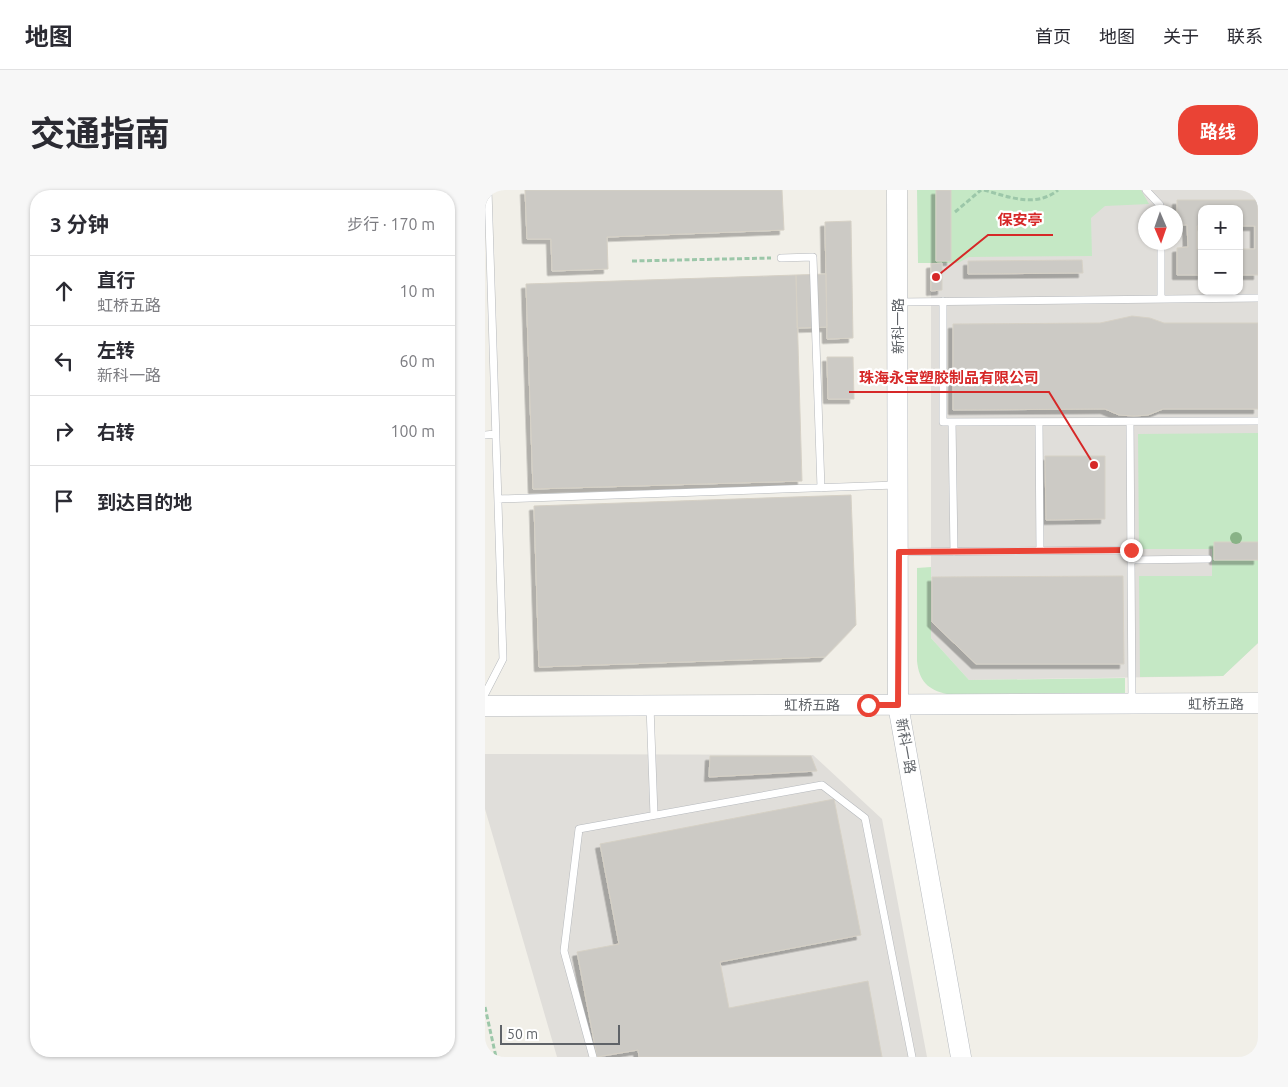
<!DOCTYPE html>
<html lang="zh">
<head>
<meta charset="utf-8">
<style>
	:root { --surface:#fff; --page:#f7f7f7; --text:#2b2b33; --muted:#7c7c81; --line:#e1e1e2; --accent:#ea4335 }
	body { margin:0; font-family:Ubuntu,"Noto Sans SC",sans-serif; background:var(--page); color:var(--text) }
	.controls { position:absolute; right:15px; top:15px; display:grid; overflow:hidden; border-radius:10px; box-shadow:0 1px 4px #0004 }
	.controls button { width:45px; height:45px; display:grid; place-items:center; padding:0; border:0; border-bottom:1px solid var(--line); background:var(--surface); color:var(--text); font:25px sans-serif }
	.compass { position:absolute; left:653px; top:15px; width:45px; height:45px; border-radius:50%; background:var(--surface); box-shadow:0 1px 4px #0004; rotate:178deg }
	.scale { position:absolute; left:15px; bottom:12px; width:120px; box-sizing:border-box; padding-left:5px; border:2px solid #5f6368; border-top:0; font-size:14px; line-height:18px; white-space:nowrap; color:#5f6368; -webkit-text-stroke:4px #fff; paint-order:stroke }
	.stop { position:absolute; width:15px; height:15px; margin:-11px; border:4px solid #ea4335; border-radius:50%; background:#fff }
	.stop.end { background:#ea4335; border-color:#fff; box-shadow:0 1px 5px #0008 }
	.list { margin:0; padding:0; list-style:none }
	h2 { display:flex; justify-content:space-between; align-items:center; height:65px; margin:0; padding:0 20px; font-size:21px }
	h2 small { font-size:16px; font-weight:400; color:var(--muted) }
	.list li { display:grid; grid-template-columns:32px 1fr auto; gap:15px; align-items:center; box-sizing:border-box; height:70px; padding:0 20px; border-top:1px solid var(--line) }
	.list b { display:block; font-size:19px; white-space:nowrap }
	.list p { margin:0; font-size:16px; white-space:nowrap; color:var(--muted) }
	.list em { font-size:16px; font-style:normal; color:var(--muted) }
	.icon { flex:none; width:28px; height:28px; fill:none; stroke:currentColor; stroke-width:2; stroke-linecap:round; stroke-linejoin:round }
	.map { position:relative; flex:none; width:773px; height:867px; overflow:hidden; border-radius:20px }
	header { display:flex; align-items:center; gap:30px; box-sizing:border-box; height:70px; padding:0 25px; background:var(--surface); border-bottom:1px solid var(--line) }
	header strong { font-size:24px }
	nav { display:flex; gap:28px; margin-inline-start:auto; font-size:18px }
	.intro { display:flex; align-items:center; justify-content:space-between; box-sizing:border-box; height:120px; padding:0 30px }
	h1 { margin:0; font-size:35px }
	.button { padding:12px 22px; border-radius:20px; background:var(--accent); color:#fff; font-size:18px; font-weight:700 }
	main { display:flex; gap:30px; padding:0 30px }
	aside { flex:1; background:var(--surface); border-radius:20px; box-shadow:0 1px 4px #0004 }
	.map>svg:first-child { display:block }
</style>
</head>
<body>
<header>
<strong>地图</strong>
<nav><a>首页</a><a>地图</a><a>关于</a><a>联系</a></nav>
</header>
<div class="intro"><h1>交通指南</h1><a class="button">路线</a></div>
<main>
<aside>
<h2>3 分钟<small>步行 · 170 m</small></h2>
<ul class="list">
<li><svg class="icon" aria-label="ahead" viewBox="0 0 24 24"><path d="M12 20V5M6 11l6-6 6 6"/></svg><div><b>直行</b><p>虹桥五路</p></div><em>10 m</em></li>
<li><svg class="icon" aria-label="left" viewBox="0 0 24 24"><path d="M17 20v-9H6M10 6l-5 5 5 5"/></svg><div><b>左转</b><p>新科一路</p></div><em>60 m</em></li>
<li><svg class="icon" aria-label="right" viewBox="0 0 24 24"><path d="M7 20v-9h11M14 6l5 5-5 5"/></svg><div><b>右转</b></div><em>100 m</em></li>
<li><svg class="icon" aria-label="arrive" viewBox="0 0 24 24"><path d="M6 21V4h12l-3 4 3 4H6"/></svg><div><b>到达目的地</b></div></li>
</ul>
</aside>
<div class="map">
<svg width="773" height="867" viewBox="0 0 773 867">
	<defs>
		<filter id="shadow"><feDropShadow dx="-4.5" dy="4.5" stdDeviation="0" flood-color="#0004"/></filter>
	</defs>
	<rect width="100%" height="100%" fill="#f1efe8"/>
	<path fill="#e0deda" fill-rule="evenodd" d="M446,0H773V453L738,486L484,490L446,448ZM717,19H754V101H717ZM661,22H691V52H661Z
		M0,564L328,565L397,629L442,867H72L0,619Z"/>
	<path fill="#c5e8c5" d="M432,0H656L664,14L620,16L606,28L607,66L484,67L473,73H433Z
		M773,243V453L738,486L655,487L654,386H727V359H654L653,244Z
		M446,377V448L484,490L640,488V503L462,504C443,500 434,491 432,471V378Z"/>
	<path fill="#cccac5" stroke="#d6d1c6" filter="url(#shadow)" d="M40,0H297L299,40L122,47L123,79L67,81L66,49H42Z
		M451,0H466V71H451Z
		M692,10H773V85H754V59H770V36H754V19H717V36H712V59H717V85H692V58L703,57L702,35H692Z
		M366,31L368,148L342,149L340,32Z
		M597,70L598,83L483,84V71Z
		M457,73V100L446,101V74Z
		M341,84L342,137L312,138L311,85Z
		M311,85L317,291L48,299L41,94Z
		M647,126L665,128L679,133H773V219H678L663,225L649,226L634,225L620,219L468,220V134L615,133Z
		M342,167H368L369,209H343Z
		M560,266H620V329L561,330Z
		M366,305L371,435L340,467L54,477L49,316Z
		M729,352H773V370H729Z
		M638,386L639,474H491L447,432V387Z
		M225,566H326L332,581L224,587Z
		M349,609L376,745L235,772L244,818L383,791L397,867H154L153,860L112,867L92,762L134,754L115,654Z"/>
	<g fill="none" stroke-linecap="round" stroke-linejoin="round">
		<g stroke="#b5b8bc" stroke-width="8">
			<path id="lane" d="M661,0L675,15V22
				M676,52V109
				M296,68L328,67L336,298
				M458,111V232L773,231
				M413,112L773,108
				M467,232L469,362
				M554,232L555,361
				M645,232L647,511
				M0,245L10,244
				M13,309L411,295
				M414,362L646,360
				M646,370L723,369
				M0,504L18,469L3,0
				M165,516L169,625
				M108,867L79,761L94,639L337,595L380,628L427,867"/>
		</g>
		<g stroke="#b6babf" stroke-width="21">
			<path id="secondary" d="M412,0L413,515L476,867
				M0,516L773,513"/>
		</g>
		<path stroke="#9cc7a9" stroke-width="3" stroke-dasharray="5 2.5" stroke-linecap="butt" d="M499,0C524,7 551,18 573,0
			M470,22L496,0
			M147,71L286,68
			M0,817L11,867"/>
		<use href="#lane" stroke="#fff" stroke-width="7"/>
		<use href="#secondary" stroke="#fff" stroke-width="20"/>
	</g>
	<circle fill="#89b387" cx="751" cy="348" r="6"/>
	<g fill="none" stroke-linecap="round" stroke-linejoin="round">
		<path stroke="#ea4335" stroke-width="6" d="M383,515H413L414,362L646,360"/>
	</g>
	<g text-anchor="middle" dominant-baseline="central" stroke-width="4.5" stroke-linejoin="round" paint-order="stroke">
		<g font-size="14" fill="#5f6368" stroke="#fff">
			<text transform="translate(413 136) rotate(-90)">新科一路</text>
			<text x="731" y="514">虹桥五路</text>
			<text x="327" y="515">虹桥五路</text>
			<text transform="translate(421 556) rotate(80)">新科一路</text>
		</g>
	</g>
	<path fill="none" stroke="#d62828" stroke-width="2" d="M451 87L503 45H568M609 275L564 202H364"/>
	<g fill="#d62828" stroke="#fff" stroke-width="2">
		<circle cx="451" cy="87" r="5"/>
		<circle cx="609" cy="275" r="5"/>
	</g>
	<g font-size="15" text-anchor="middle" font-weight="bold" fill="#d62828" stroke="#fff" stroke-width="4.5" stroke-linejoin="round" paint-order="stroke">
		<text x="535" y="35">保安亭</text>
		<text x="464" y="193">珠海永宝塑胶制品有限公司</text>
	</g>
</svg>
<div class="controls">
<button>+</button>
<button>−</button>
</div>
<svg class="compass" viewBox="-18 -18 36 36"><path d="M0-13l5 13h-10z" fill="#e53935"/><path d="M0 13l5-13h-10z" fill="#7c7c81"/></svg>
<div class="scale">50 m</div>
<div class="stop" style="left:383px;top:515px"></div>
<div class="stop end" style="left:646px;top:360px"></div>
</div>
</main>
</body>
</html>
